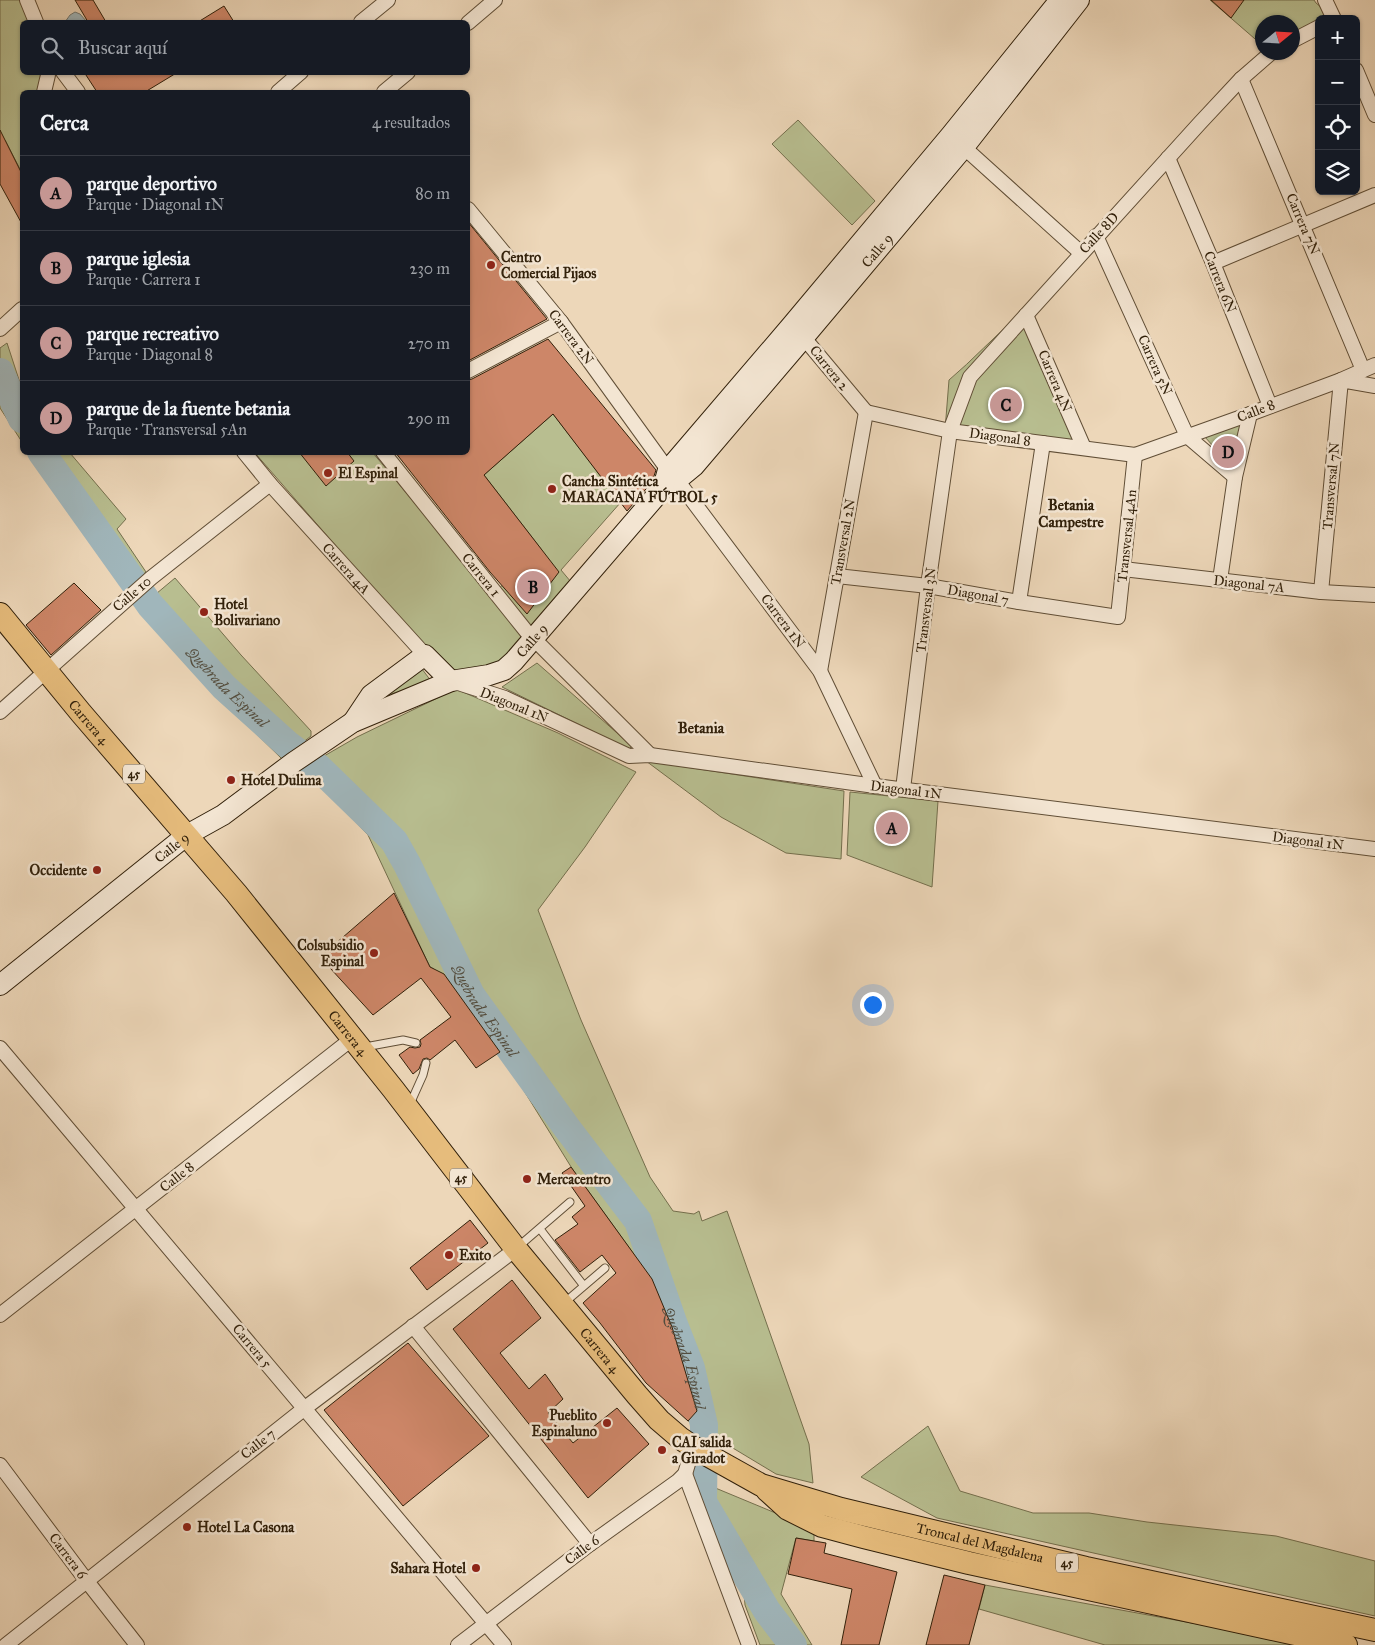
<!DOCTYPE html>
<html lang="es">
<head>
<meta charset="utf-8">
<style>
	:root { --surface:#171b24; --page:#20242c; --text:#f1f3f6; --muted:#9ea1a6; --line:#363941; --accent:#c59692 }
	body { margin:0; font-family:"IM FELL Great Primer",serif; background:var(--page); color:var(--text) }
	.controls { position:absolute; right:15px; top:15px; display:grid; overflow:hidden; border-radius:8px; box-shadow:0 1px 4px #0004 }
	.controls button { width:45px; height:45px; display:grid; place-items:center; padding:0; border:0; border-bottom:1px solid var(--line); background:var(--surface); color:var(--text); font:25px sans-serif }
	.compass { position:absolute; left:1255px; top:15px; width:45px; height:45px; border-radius:50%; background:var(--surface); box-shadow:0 1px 4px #0004; rotate:72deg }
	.you { position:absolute; left:872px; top:1004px; width:18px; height:18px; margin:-12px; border:4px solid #fff; border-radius:50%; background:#1a73e8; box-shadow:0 0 0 8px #1a73e833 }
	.badge { display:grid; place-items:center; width:32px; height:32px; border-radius:50%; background:var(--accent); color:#111; font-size:16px; font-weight:700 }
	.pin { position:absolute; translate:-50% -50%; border:2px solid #fff; box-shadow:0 1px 5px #0006 }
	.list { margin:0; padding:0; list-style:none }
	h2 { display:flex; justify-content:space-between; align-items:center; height:65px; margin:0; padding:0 20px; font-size:21px }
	h2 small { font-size:16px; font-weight:400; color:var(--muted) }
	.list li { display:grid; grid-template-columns:32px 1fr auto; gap:15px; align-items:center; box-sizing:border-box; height:75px; padding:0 20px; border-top:1px solid var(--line) }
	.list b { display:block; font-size:19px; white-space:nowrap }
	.list p { margin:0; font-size:16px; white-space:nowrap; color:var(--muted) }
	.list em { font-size:16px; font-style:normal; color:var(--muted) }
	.icon { flex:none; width:28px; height:28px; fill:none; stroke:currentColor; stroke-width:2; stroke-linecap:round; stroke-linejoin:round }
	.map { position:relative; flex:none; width:1375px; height:1645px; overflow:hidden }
	.search { position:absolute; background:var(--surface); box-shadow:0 1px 4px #0004; left:20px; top:20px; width:450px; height:55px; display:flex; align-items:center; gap:12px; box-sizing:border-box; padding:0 18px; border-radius:8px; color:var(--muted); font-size:19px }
	.panel { position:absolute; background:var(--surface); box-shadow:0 1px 4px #0004; left:20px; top:90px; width:450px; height:365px; border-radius:8px }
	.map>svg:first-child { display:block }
</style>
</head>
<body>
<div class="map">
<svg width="1375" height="1645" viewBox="0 0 1375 1645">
	<rect width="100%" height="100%" fill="#edd7b9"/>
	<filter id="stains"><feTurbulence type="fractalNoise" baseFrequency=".004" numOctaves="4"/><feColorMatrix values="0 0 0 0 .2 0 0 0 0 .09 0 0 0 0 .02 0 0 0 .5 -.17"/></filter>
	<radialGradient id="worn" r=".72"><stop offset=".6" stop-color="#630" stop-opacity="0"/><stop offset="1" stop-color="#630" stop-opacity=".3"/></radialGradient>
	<path fill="#b8be90" stroke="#746f4d" d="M0,0H22L31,22H22V72L42,73L39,92H22V169L21,171L5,140L0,143Z
		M1210,0H1314L1316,3L1334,18L1319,19V27L1293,41L1292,22H1262V45Z
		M798,120L875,201L852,225L772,144Z
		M1019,316L1084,448L945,430L949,380C973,360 994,336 1019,316Z
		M7,343L22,389V442L0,408V348Z
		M553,414L621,502L561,570L571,582L526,631L495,592L541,549L484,475Z
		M1243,423L1233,468L1204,436Z
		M30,453H70L126,519L117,529L146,572L129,586L63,494Z
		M255,453H373L528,639L500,665L454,676L369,584Z
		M175,578L241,655L311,731V736L282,759L222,700L200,669L144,604Z
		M537,663L632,746L629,749L502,687Z
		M419,665L431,681L382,697Z
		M456,689L558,733L636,772L585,847L538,910L581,1020L650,1177L673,1211L694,1214L699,1211L702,1221L727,1211L809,1444L813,1483L776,1474L688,1421L697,1411L672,1327L651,1278L573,1170L500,1052L446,977L440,982L434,969L430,967L368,835L305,767L357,737Z
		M646,761L844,791L841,859L786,853L721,817Z
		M850,792L938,801L932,887L847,855Z
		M928,1426L960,1491L1033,1513H1089L1147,1522L1276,1536L1375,1561V1616L937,1518L861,1477Z
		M713,1487L814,1529V1541L796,1538L781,1594L812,1645H760L745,1605L742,1568L747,1566L715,1507Z
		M985,1585L1208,1626L1294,1645H1105L979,1609Z"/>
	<path fill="#a0b6bb" stroke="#747a74" d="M75,12L80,14L87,22H65L70,15Z"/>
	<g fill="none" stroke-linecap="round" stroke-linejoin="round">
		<g stroke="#a0b6bb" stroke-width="28">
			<path d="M0,372L22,419"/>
			<path id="s1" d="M41,452L150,605L224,687L287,744L319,768L394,841L407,864L471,995L567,1128L638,1221L673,1322L691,1368L704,1425L703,1502L767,1611L793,1645"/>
		</g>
	</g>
	<path fill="#cd8668" stroke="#31200a" d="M75,0H93L106,22H88Z
		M1211,0H1244L1231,18Z
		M224,6L234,22H198Z
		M84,72H178L145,92H97Z
		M0,130L22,174V224L0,184Z
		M468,222L547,319L468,361Z
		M548,339L656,470L652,482L627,511L553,414L484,475L559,572L527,614L490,572L395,452H468V380L472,379Z
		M299,452H347L354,461L326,486Z
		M74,583L101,610L51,655L26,625Z
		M394,893L430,967L444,974L500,1052L476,1068L455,1040L430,1060L427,1058L423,1059L419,1069L413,1074L399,1055L410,1047L415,1048L420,1047L421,1044L420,1040L451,1017L421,978L373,1015L320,957Z
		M571,1167L652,1279L672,1327L697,1411L688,1421L646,1383L600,1323L583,1303L616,1273L602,1255L580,1272L555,1240L578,1224L572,1217L585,1206L562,1173Z
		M470,1220L488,1243L427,1290L410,1268Z
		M512,1280L541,1318L500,1353L529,1389L545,1374L563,1399L548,1413L573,1443L617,1408L649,1444L588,1498L453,1329Z
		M408,1343L489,1436L403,1506L324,1410Z
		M796,1538L826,1543L824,1553L897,1572L879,1645H841L852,1589L788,1574Z
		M944,1575L985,1585L969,1645H926Z"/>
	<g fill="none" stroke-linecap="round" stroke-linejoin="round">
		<g stroke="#604e36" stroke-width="9">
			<path id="lane" d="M365,1047L403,1040L416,1043
				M410,1104L423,1075L426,1063
				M540,1229L584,1286
				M519,1246L570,1202
				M564,1303L605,1268"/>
		</g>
		<g stroke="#604e36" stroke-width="16">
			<g id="street">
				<path d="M27,0L36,22"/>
				<path d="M1325,0L1334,19"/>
				<path d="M361,22L388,0"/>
				<path d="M468,23L495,0"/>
				<path d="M1292,41L1319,27"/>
				<path d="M1356,70L1375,115"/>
				<path d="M63,72L78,92"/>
				<path d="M1241,79L1363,370"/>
				<path d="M44,92L48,75"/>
				<path d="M278,92L301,72"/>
				<path d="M384,92L408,72"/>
				<path d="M958,142L1081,253"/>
				<path d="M1168,158L1213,263L1270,406"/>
				<path d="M468,209L561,322L668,470L677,480L820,671L875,786"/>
				<path d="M1096,236L1187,436L1235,477"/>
				<path d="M1213,263L1375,195"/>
				<path d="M1026,315L1084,448"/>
				<path d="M0,329L22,309"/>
				<path d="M799,332L866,412"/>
				<path d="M468,371L561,322"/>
				<path d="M866,412L950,431L1135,455L1250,414L1341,380L1375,365"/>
				<path id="s2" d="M244,452L270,484L425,655"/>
				<path d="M383,452L526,631L650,755"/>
				<path d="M1123,569L1321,592L1375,595"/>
				<path d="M837,576L928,586L1019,602L1118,617L1135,455"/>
				<path d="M1220,580L1235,477L1250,414"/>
				<path d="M1321,592L1341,380L1375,386"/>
				<path d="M1019,602L1043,443"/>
				<path d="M820,671L866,412"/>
				<path d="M455,682L505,698L629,756L650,755L875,786L1375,849"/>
				<path d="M0,712L151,578L270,484"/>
				<path d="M903,789L928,586L950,431L970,377L1199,124L1241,79L1272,52"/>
				<path d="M0,1048L504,1645"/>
				<path d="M0,1315L353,1038"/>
				<path d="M413,1326L590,1544"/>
				<path d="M0,1465L86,1580L137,1645"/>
				<path d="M685,1474L749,1645"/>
				<path d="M6,1645L305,1408L516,1249"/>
				<path d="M458,1645L590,1544L678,1481L685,1474L693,1447"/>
			</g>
		</g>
		<g stroke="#31200a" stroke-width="22">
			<g id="secondary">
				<path id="s3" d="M663,488L677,480L694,466L804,337L964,147L1079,0"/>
				<path d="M353,722L371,695L425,655L451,681"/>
				<path id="s4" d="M0,985L187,835L223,815L294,762L353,722L451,681L489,675L504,670L514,661L663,488L668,470L792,325L951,135L1060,0"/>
			</g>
		</g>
		<g stroke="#31200a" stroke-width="24">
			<g id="primary">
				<path id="s5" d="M0,614L81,713L236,893L393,1089L516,1249L637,1395L659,1420L680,1438L693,1447L761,1485L841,1509L1086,1568L1375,1630"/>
				<path d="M767,1490L788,1509L822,1526L863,1537L969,1563L1346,1645"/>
			</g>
		</g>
		<use href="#lane" stroke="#f3e5d2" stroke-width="7"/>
		<use href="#street" stroke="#f3e5d2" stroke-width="14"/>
		<use href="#secondary" stroke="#f3e5d2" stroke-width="20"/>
		<use href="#primary" stroke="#e6bc7c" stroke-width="22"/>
	</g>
	<g fill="#8f2418" stroke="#f3e5d2" stroke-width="2">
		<circle cx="491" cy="265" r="5"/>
		<circle cx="328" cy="473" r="5"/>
		<circle cx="552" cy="489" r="5"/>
		<circle cx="204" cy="612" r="5"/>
		<circle cx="231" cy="780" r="5"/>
		<circle cx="97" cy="870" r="5"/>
		<circle cx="374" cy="953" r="5"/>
		<circle cx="527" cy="1179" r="5"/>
		<circle cx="449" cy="1255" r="5"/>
		<circle cx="607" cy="1423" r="5"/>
		<circle cx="662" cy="1450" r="5"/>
		<circle cx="187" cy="1527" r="5"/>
		<circle cx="476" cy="1568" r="5"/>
	</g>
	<g text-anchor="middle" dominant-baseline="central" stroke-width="5" stroke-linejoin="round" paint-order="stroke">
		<g fill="#f3e5d2" stroke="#6b5b46" stroke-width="1">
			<rect x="123" y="764.5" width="22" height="19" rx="4"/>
			<rect x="450" y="1168.5" width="22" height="19" rx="4"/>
			<rect x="1056" y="1553.5" width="22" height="19" rx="4"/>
		</g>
		<g font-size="12" font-weight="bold" fill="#31200a">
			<text x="134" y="774">45</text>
			<text x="461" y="1178">45</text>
			<text x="1067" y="1563">45</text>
		</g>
		<g font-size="14" fill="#31200a" stroke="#f3e5d2">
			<text transform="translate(1303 224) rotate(67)">Carrera 7N</text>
			<text transform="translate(1099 233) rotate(-47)">Calle 8D</text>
			<text stroke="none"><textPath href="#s3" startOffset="321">Calle 9</textPath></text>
			<text transform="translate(1220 282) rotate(68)">Carrera 6N</text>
			<text transform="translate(571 337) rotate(53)">Carrera 2N</text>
			<text transform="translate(1155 365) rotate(66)">Carrera 5N</text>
			<text transform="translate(829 368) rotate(51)">Carrera 2</text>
			<text transform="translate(1055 381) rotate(67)">Carrera 4N</text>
			<text transform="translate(1256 411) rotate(-21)">Calle 8</text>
			<text transform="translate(1000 437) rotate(8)">Diagonal 8</text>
			<text transform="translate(1331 486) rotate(-85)">Transversal 7N</text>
			<text transform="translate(1127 536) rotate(-84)">Transversal 4An</text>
			<text transform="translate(843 542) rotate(-80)">Transversal 2N</text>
			<text stroke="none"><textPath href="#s2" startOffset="155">Carrera 4A</textPath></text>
			<text transform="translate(481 575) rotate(51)">Carrera 1</text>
			<text transform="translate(1249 584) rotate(6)">Diagonal 7A</text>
			<text transform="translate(132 594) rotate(-41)">Calle 10</text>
			<text transform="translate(978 595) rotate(10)">Diagonal 7</text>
			<text transform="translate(926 610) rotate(-83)">Transversal 3N</text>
			<text transform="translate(783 621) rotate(53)">Carrera 1N</text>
			<text stroke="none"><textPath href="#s4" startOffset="642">Calle 9</textPath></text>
			<text transform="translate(514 705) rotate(22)">Diagonal 1N</text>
			<text stroke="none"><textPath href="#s5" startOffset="140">Carrera 4</textPath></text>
			<text transform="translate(906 790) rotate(7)">Diagonal 1N</text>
			<text transform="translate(1308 841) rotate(7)">Diagonal 1N</text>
			<text stroke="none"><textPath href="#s4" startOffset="220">Calle 9</textPath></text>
			<text stroke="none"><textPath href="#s5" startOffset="545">Carrera 4</textPath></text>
			<text transform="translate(177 1177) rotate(-38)">Calle 8</text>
			<text transform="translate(252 1346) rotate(50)">Carrera 5</text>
			<text stroke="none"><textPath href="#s5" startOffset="950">Carrera 4</textPath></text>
			<text transform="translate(258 1444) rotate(-38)">Calle 7</text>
			<text stroke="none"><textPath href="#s5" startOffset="1389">Troncal del Magdalena</textPath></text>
			<text transform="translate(582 1550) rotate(-37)">Calle 6</text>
			<text transform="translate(68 1556) rotate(53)">Carrera 6</text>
		</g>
		<g font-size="14" font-weight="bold" fill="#31200a" stroke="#f3e5d2" text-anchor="start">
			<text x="501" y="257">Centro<tspan x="501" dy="16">Comercial Pijaos</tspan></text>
			<text x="338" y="473">El Espinal</text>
			<text x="562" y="481">Cancha Sintética<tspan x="562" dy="16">MARACANA FÚTBOL 5</tspan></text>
			<text x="214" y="604">Hotel<tspan x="214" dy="16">Bolivariano</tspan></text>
			<text x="241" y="780">Hotel Dulima</text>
			<text x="87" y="870" text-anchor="end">Occidente</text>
			<text x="364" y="945" text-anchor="end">Colsubsidio<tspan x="364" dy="16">Espinal</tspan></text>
			<text x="537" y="1179">Mercacentro</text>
			<text x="459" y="1255">Exito</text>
			<text x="597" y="1415" text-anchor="end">Pueblito<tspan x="597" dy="16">Espinaluno</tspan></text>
			<text x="672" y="1442">CAI salida<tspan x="672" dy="16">a Giradot</tspan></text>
			<text x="197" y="1527">Hotel La Casona</text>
			<text x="466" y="1568" text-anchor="end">Sahara Hotel</text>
		</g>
		<g font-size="15" font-weight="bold" fill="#31200a" stroke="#f3e5d2">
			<text x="1071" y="505">Betania<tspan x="1071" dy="17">Campestre</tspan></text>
			<text x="701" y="728">Betania</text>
		</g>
		<g font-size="15" font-style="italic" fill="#524d3f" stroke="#f3e5d2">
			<text stroke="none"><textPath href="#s1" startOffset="301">Quebrada Espinal</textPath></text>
			<text stroke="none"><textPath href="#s1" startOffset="721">Quebrada Espinal</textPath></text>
			<text stroke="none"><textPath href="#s1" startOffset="1126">Quebrada Espinal</textPath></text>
		</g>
	</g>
	<rect width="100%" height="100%" filter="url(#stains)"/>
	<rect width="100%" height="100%" fill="url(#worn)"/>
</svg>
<div class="controls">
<button>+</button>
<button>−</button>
<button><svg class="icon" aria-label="locate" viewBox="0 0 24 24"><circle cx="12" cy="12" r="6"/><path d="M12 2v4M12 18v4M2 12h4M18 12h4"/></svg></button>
<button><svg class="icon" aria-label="layers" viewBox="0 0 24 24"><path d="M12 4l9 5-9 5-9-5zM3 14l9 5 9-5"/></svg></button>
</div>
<svg class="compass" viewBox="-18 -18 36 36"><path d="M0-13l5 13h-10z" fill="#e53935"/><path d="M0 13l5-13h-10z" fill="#9ea1a6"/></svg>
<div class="you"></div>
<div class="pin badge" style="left:892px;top:828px">A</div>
<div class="pin badge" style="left:533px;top:587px">B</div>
<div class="pin badge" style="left:1006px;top:405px">C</div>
<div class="pin badge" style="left:1228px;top:452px">D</div>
<div class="search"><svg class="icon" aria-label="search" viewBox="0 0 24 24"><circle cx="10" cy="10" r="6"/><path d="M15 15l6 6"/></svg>Buscar aquí</div>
<section class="panel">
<h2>Cerca<small>4 resultados</small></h2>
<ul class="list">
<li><span class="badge">A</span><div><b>parque deportivo</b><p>Parque · Diagonal 1N</p></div><em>80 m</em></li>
<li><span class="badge">B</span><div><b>parque iglesia</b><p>Parque · Carrera 1</p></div><em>230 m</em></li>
<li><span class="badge">C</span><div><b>parque recreativo</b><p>Parque · Diagonal 8</p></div><em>270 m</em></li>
<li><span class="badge">D</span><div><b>parque de la fuente betania</b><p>Parque · Transversal 5An</p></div><em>290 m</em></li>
</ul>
</section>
</div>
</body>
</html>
